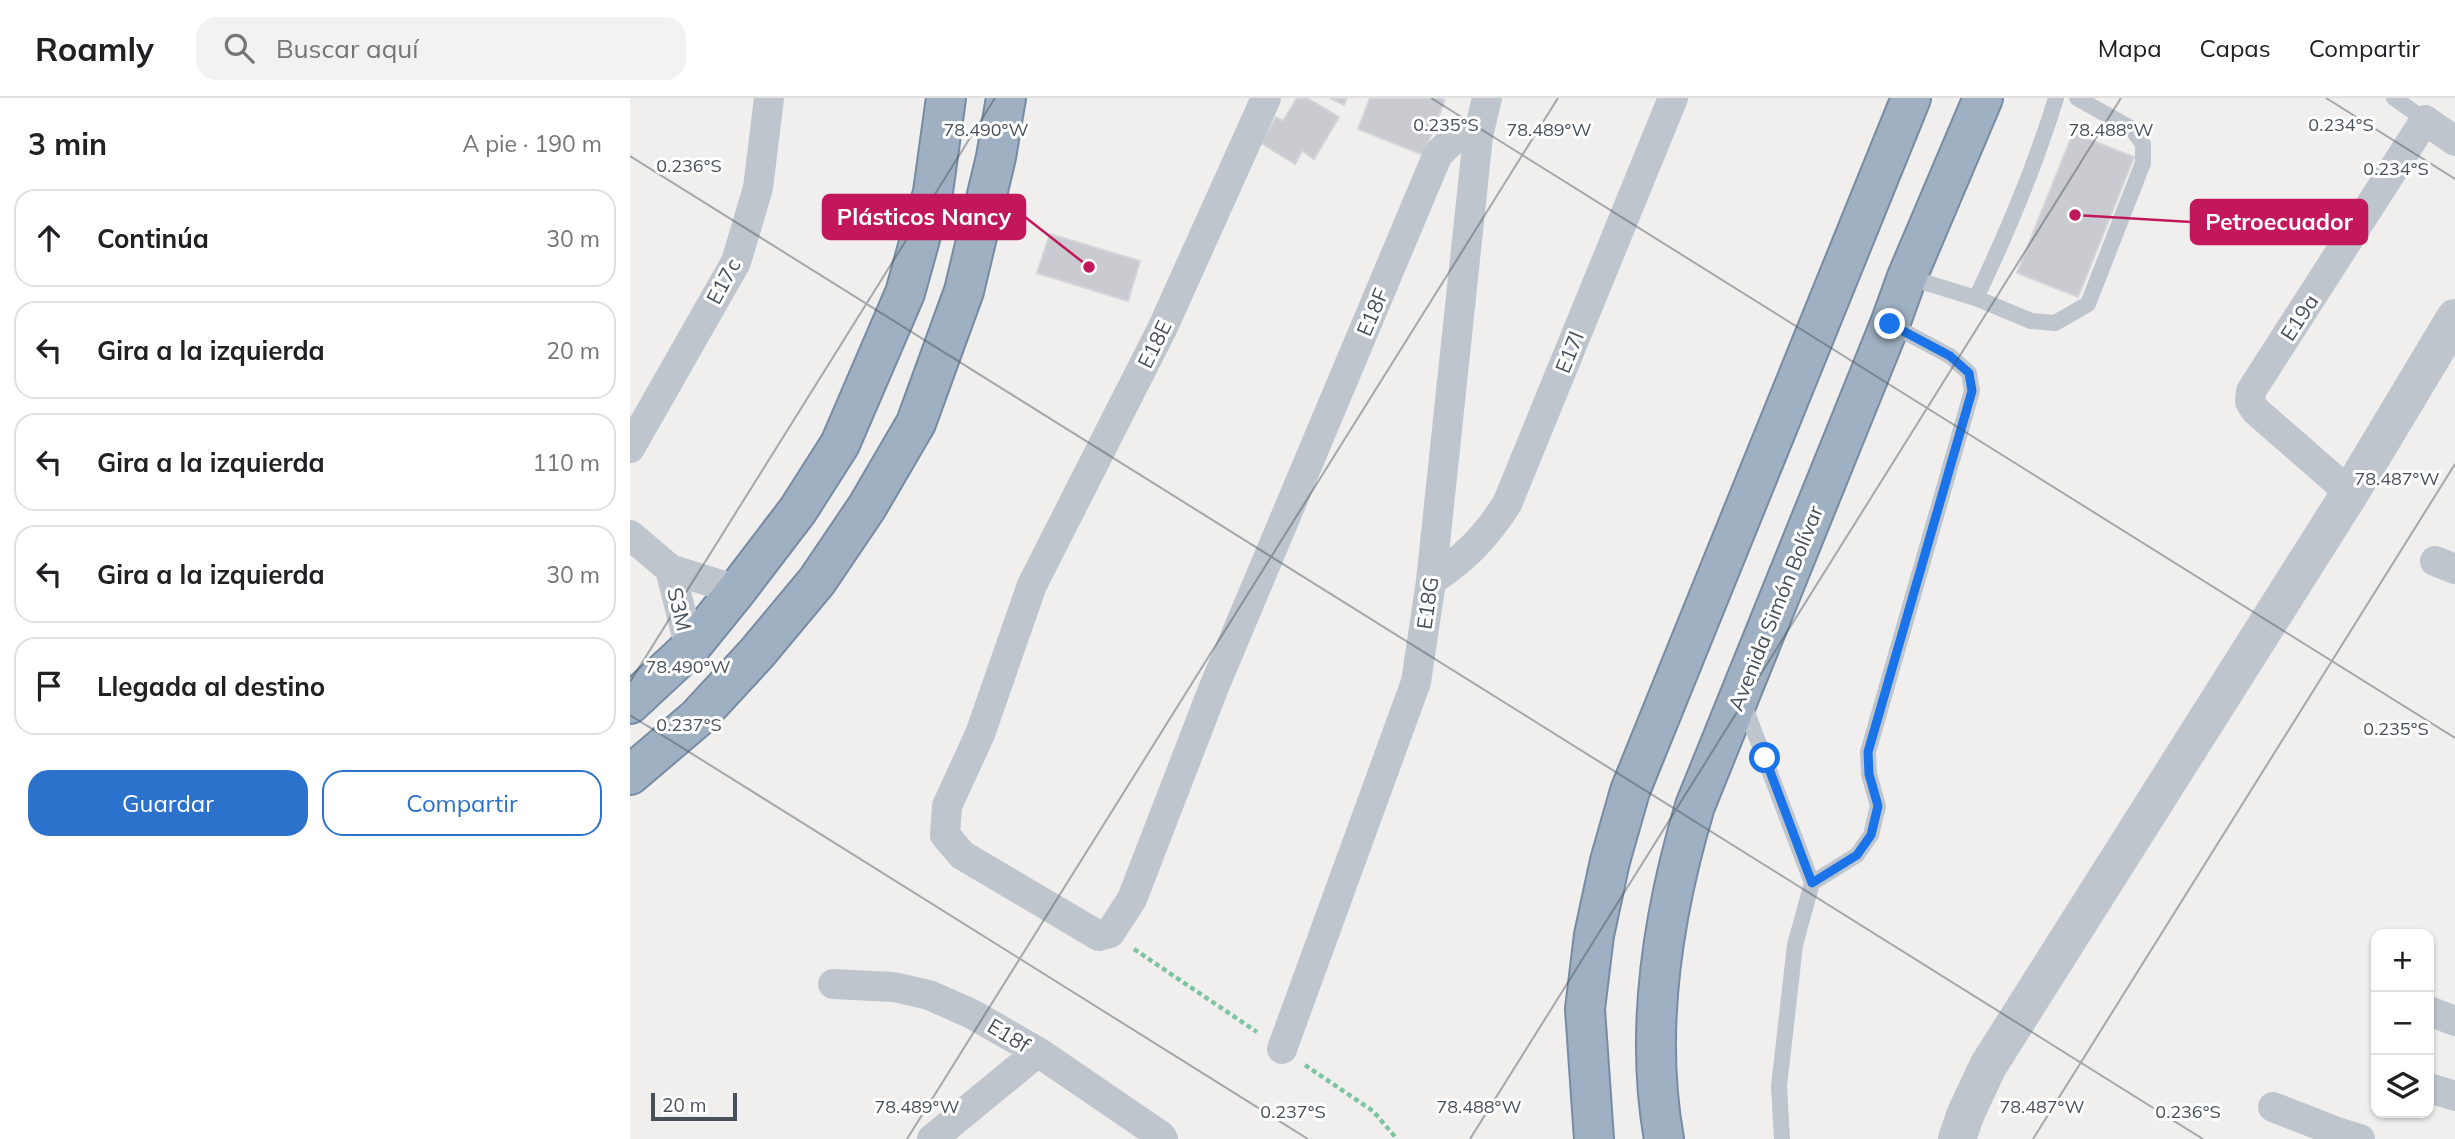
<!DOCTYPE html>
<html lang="es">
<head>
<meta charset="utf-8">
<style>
	:root { --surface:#fff; --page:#f2f2f2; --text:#202124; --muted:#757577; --line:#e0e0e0; --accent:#2c72cd }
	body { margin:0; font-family:Mulish,sans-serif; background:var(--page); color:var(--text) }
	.controls { position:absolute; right:21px; bottom:21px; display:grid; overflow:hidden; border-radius:14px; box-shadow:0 2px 5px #0004 }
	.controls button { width:63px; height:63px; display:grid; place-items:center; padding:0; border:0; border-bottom:2px solid var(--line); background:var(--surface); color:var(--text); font:35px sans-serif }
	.scale { position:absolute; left:21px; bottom:18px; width:86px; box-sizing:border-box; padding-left:7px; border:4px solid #48515a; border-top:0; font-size:19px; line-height:24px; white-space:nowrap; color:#48515a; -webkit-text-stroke:5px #fff; paint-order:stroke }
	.stop { position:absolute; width:21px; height:21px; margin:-16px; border:5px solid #1a73e8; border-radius:50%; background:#fff }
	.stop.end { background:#1a73e8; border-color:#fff; box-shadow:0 2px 7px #0008 }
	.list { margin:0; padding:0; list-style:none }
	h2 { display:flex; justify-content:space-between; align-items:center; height:91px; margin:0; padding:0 28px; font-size:30px }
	h2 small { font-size:23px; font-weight:400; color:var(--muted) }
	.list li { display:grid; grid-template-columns:46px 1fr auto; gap:21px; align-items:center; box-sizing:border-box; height:98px; margin:0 14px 14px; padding:0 14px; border:2px solid var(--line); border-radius:21px }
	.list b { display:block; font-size:26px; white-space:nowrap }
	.list em { font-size:23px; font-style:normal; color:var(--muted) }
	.actions { display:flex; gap:14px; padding:21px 28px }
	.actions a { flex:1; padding:16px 0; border:2px solid var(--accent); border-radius:21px; text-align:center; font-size:24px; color:var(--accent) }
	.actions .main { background:var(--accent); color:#fff }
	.icon { flex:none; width:38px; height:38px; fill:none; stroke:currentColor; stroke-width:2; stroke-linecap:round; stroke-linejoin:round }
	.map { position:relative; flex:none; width:1825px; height:1041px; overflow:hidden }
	header { display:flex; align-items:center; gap:42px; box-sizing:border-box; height:98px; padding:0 35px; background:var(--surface); border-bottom:2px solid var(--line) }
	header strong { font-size:33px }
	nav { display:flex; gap:38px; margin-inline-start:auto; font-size:24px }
	.search { width:490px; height:63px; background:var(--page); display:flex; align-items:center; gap:18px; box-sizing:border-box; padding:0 24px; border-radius:21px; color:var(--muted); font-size:26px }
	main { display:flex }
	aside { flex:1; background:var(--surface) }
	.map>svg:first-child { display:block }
</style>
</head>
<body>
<header>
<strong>Roamly</strong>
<div class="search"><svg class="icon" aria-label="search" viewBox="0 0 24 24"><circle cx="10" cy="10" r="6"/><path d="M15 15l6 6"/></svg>Buscar aquí</div>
<nav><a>Mapa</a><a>Capas</a><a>Compartir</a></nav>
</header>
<main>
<aside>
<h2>3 min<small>A pie · 190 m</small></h2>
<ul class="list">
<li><svg class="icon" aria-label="ahead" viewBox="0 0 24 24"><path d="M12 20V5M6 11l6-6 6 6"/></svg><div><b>Continúa</b></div><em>30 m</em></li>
<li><svg class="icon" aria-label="left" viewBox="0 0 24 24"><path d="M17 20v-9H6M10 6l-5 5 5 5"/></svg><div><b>Gira a la izquierda</b></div><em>20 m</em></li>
<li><svg class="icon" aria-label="left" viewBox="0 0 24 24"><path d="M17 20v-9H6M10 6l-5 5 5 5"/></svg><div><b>Gira a la izquierda</b></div><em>110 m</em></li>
<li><svg class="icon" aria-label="left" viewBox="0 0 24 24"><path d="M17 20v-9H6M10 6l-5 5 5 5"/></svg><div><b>Gira a la izquierda</b></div><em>30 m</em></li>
<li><svg class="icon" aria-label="arrive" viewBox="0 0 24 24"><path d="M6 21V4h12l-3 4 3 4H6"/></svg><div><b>Llegada al destino</b></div></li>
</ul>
<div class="actions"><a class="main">Guardar</a><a>Compartir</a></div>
</aside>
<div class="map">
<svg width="1825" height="1041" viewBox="0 0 1825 1041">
	<rect width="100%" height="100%" fill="#f1eeee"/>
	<path fill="#c9cbd0" stroke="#d3d5d9" stroke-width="2" d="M667,0H677L709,19L684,61L672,53L665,66L631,45L646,19L653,23Z
		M700,0H717L714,7Z
		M740,0H809L815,2L793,57L728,31Z
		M1443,35L1504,59L1448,199L1387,175Z
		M420,136L510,163L498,203L407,175Z"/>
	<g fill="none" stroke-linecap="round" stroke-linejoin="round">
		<g stroke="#768ca4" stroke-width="42">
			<path id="trunk" d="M0,606L60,550L107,492L168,412L210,346L275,195L303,94L316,0
				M0,677L67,620L127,555L187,483L237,409L286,325L334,193L366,59L376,0
				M964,1041L955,911L964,837L980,763L1000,693L1281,0
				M1034,1041C1014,930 1033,815 1065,708L1260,226L1277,179L1353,0"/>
		</g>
		<path stroke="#7dc4a1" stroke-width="4.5" stroke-dasharray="5 3.5" stroke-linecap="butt" d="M504,851L627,934
			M675,967L743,1013L767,1041"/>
		<path stroke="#bec5cc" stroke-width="16" d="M1764,0L1795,22
			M1277,179L1346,200C1377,135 1405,69 1426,0
			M1346,200L1401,223L1425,225L1458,206L1513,65V46L1502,31L1447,0
			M1113,604L1182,785
			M1152,1041L1149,988L1165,847L1182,785L1227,757L1241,737L1248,708L1239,676L1238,654L1342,293L1339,275L1320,258L1260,226"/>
		<path stroke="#bec5cc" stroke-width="30" d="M636,0L532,231L402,487L350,636L317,708L315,737L332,757L469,838L480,835L502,801L584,589L808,56L825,40L848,38L857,0
			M0,350L106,164L128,90L139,0
			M1720,395L1626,313L1620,304L1621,293L1795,22L1825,43
			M0,437L40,471L107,492
			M1805,463L1825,471
			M40,471L60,550
			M801,483C836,459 854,441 877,406L1043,0
			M203,886L264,889L299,897L342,916L408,954L531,1038L533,1041
			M1799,913L1825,923
			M652,951L786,584L801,483L848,38
			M1799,990L1825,998
			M1643,1009L1707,1034L1730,1041
			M302,1041L408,954"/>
		<path stroke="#bec5cc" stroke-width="38" d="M1327,1041L1336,1015L1358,968L1720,395L1825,220"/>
		<use href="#trunk" stroke="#9eb0c1" stroke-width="38"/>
	</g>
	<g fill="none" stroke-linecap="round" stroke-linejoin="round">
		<path stroke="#1a73e8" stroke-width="9" d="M1135,660L1182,785L1227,757L1241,737L1248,708L1239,676L1238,654L1342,293L1339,275L1320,258L1260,226"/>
	</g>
	<path fill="none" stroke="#48515a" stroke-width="2" stroke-opacity="0.45" d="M801,0L1825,640M1696,0L1825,81M0,58L1573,1041M0,584L365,0M0,617L678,1041M277,1041L928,0M840,1041L1491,0M1403,1041L1825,366"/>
	<g text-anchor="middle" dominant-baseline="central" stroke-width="6" stroke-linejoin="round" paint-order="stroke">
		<g font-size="21" fill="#48515a" stroke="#fff">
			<text transform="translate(93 183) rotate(-62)">E17c</text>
			<text transform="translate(742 214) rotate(-67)">E18F</text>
			<text transform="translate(1669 219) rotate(-57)">E19a</text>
			<text transform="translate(524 246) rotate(-64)">E18E</text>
			<text transform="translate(939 254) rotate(-68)">E17l</text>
			<text transform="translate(797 505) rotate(-82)">E18G</text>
			<text transform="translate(1145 510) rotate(-68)">Avenida Simón Bolívar</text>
			<text transform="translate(50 511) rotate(76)">S3M</text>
			<text transform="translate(379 937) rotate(31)">E18f</text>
		</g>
	</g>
	<g font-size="18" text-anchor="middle" fill="#48515a" stroke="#fff" stroke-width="6" stroke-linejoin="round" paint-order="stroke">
		<text x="816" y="33">0.235°S</text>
		<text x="1711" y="33">0.234°S</text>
		<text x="356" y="38">78.490°W</text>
		<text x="919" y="38">78.489°W</text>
		<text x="1481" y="38">78.488°W</text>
		<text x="59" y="74">0.236°S</text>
		<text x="1766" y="77">0.234°S</text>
		<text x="1767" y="387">78.487°W</text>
		<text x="58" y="575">78.490°W</text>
		<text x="59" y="633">0.237°S</text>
		<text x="1766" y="637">0.235°S</text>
		<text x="287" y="1015">78.489°W</text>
		<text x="849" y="1015">78.488°W</text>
		<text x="1412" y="1015">78.487°W</text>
		<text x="663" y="1020">0.237°S</text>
		<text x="1558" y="1020">0.236°S</text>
	</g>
	<path fill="none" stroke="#c2185b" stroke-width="2.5" d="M459 169L395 119M1445 117L1561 124"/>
	<g fill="#c2185b" stroke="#fff" stroke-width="2.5">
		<circle cx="459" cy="169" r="7"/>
		<circle cx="1445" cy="117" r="7"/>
	</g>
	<g fill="#c2185b" stroke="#c2185b" stroke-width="2.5">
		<rect x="193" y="97" width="202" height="44" rx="7"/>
		<rect x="1561" y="102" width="176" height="44" rx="7"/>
	</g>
	<g font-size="23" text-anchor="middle" font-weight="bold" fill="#fff">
		<text x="294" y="127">Plásticos Nancy</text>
		<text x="1649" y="132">Petroecuador</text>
	</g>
</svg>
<div class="controls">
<button>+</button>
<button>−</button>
<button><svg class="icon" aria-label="layers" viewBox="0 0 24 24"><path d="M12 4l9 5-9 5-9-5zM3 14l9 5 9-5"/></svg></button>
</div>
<div class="scale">20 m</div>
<div class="stop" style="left:1135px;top:660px"></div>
<div class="stop end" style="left:1260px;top:226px"></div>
</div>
</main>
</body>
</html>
